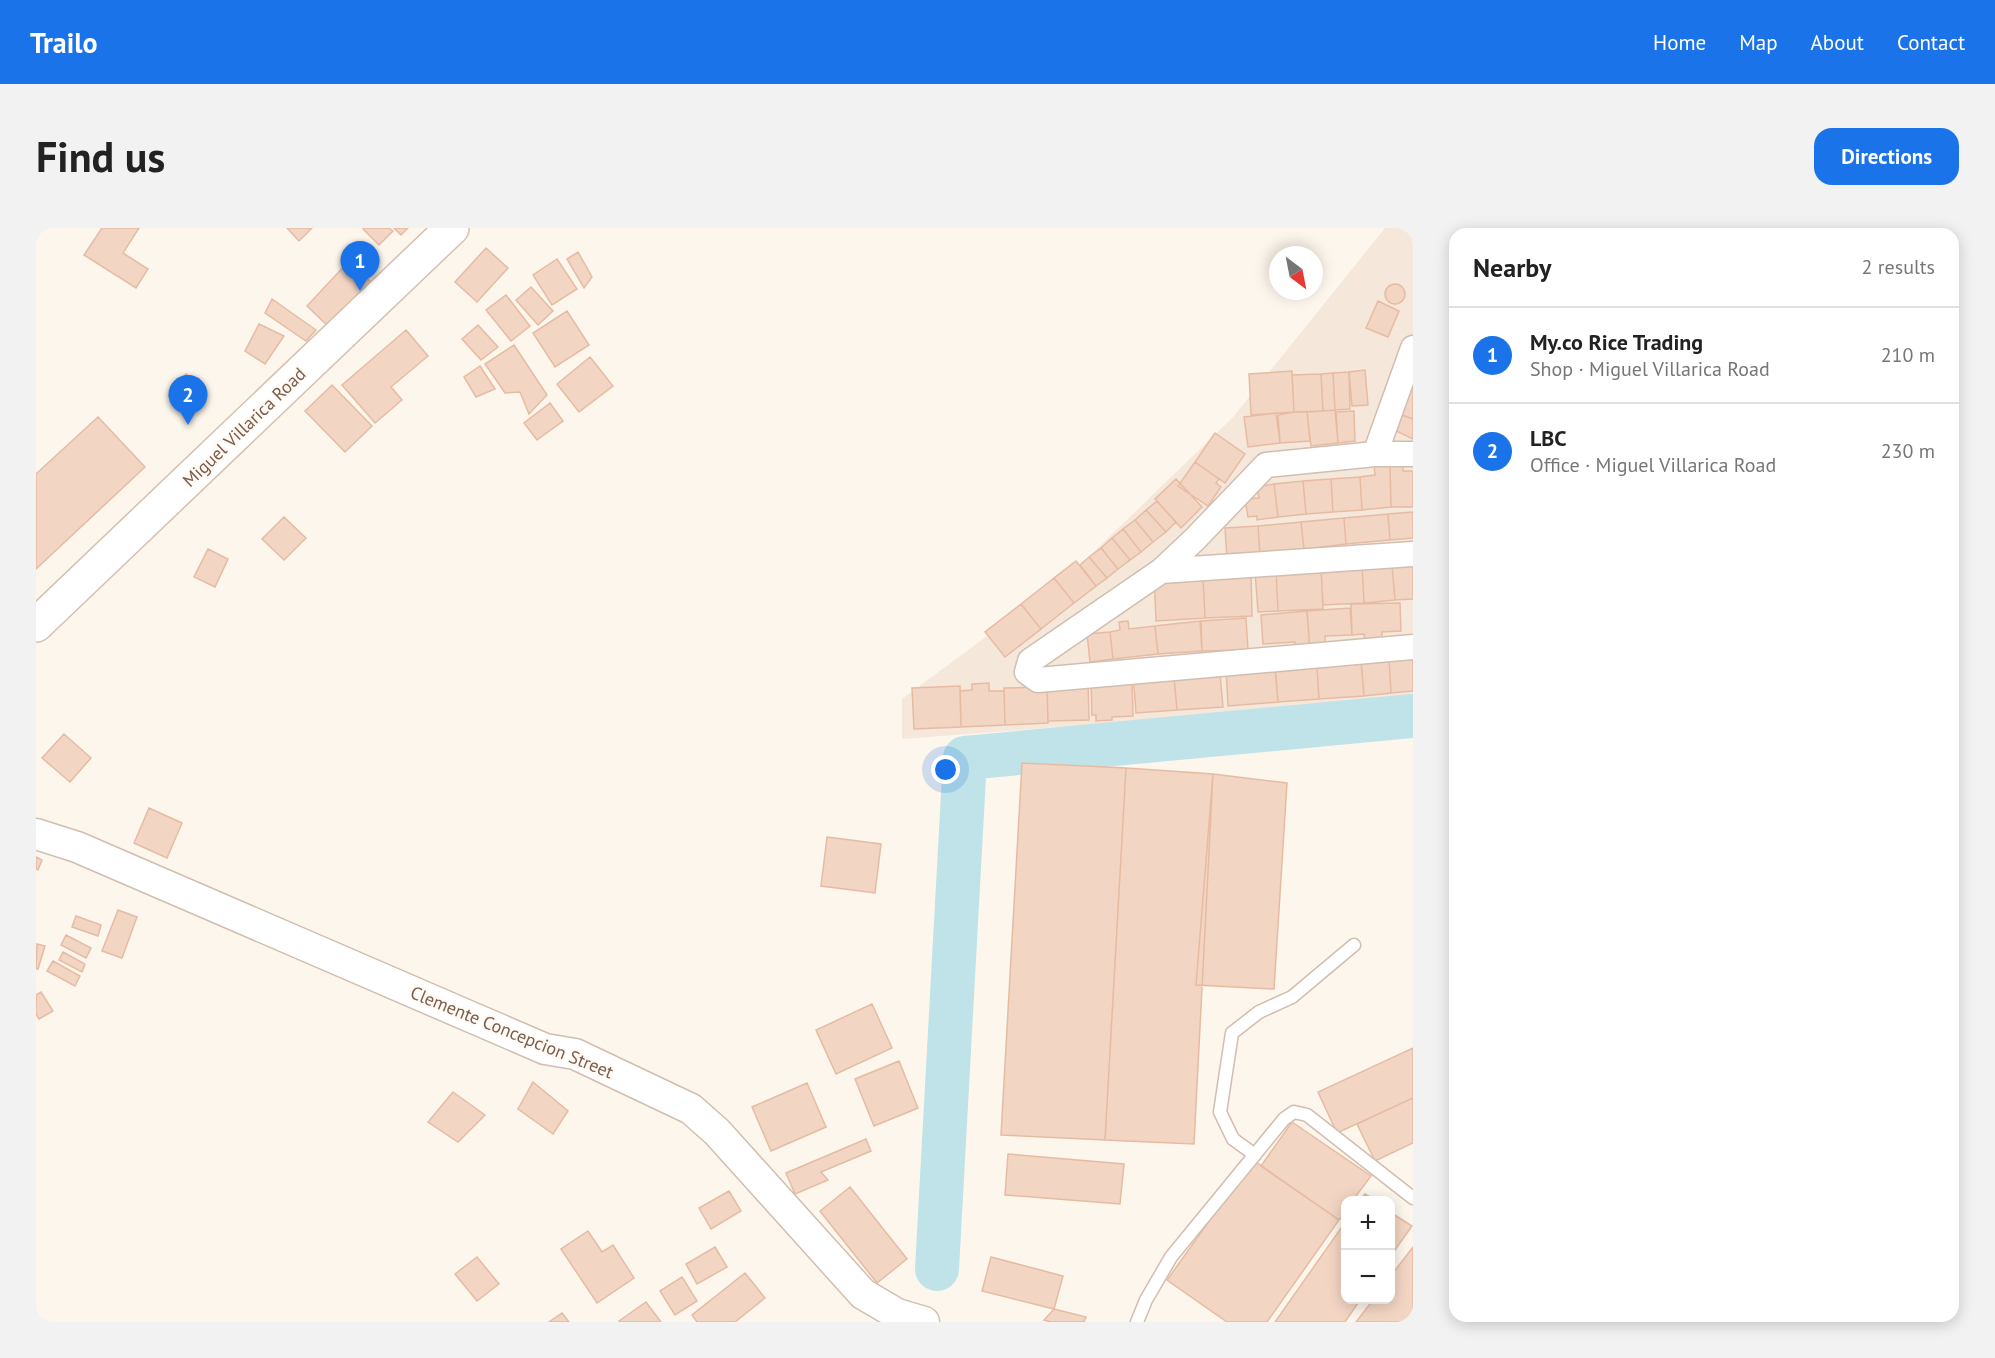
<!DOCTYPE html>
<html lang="en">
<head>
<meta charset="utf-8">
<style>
	:root { --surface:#fff; --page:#f2f2f2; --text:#222; --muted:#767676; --line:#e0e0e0; --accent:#1a73e8 }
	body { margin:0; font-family:"PT Sans",sans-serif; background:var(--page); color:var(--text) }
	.controls { position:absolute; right:18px; bottom:18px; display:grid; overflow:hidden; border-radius:12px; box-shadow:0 3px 15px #0003 }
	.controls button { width:54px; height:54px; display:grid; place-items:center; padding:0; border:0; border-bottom:2px solid var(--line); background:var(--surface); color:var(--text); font:30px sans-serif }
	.compass { position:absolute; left:1233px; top:18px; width:54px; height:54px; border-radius:50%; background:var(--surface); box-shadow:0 3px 15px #0003; rotate:148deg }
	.you { position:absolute; left:910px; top:542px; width:21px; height:21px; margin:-15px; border:4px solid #fff; border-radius:50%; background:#1a73e8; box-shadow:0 0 0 9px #1a73e833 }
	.badge { display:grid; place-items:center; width:39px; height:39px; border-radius:50%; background:var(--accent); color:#fff; font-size:20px; font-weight:700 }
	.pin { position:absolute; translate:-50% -50px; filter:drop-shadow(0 2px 3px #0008) }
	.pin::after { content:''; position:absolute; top:32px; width:21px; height:18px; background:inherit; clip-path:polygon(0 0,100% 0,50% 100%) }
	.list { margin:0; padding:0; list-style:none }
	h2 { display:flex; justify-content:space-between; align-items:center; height:78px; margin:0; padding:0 24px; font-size:26px }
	h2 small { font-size:20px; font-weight:400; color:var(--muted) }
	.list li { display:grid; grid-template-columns:39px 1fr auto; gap:18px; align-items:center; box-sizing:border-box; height:96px; padding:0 24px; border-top:2px solid var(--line) }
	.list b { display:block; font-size:22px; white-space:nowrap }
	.list p { margin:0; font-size:20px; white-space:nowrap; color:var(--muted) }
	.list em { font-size:20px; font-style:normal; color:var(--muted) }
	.map { position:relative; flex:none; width:1377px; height:1094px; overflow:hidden; border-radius:18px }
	header { display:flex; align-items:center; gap:36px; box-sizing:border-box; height:84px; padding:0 30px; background:var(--accent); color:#fff }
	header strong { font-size:28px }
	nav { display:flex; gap:33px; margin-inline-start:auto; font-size:21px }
	.intro { display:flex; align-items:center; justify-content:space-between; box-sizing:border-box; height:144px; padding:0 36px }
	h1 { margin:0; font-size:42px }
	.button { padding:15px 27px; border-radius:18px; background:var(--accent); color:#fff; font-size:21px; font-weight:700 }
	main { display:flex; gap:36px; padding:0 36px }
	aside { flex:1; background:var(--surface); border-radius:18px; box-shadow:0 3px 15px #0003 }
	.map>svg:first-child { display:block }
</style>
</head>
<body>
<header>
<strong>Trailo</strong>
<nav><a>Home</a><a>Map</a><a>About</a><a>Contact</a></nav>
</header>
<div class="intro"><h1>Find us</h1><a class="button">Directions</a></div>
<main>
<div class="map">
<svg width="1377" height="1094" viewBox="0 0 1377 1094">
	<rect width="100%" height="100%" fill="#fdf6ec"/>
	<path fill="#f5e8da" d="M1349,0H1377V472L866,511V471L1036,345L1197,189Z"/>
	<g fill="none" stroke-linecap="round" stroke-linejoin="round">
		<path stroke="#bfe3e8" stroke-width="44" d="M901,1041L929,530L1377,488"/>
	</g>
	<path fill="#f3d5c3" stroke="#e6bba3" stroke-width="1.5" d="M66,0H103L87,25L112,41L100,60L48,27Z
		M251,0H276L263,13Z
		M328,0H353L357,3L343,17L327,1Z
		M358,0H372L365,7Z
		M450,20L472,40L441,74L419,54Z
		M542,24L556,49L548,60L531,31Z
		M521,31L541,61L516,77L497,47Z
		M313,33L337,56L295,101L271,78Z
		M1349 66a10 10 0 1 1 20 0a10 10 0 1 1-20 0Z
		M495,59L517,83L502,97L480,72Z
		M470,67L494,98L475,113L450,82Z
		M236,71L280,102L270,113L229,85Z
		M1342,73L1363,83L1352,109L1330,100Z
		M531,83L553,117L519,139L497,105Z
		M223,96L248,108L229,136L209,123Z
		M442,97L462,119L445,132L426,111Z
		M370,102L392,128L355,159L366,172L339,195L306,157Z
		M478,117L511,167L493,186L484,164L469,165L449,136Z
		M554,129L577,158L543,184L521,156Z
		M444,138L459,161L440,169L428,149Z
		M1329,142L1332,177L1316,178L1313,144Z
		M1256,143L1258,184L1215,187L1213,146Z
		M1313,144L1314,181L1299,182L1297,145Z
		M1297,145L1299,182L1287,183L1285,146Z
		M1377,145V191L1355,183Z
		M150,146L162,157L144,180L133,168Z
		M1285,146L1287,183L1258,184L1256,147Z
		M296,157L336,198L309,224L269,183Z
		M514,175L527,193L501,212L488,195Z
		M1299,182L1302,215L1275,218L1271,184Z
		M1318,183L1319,213L1302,215L1300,184Z
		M1355,183L1377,191V211L1350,198Z
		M1258,184H1271L1274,213L1244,215L1242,187Z
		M1240,185L1244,215L1212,219L1208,189Z
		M62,189L109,239L0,341V246Z
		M1179,205L1209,226L1189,255L1159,234Z
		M1159,234L1183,251L1180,255L1185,259L1172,278L1142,258Z
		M1338,238H1354L1355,279L1326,282L1324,249L1339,247Z
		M1354,238H1367V243H1377V279H1355Z
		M1324,249L1326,282L1297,284L1295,251Z
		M1140,251L1166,279L1145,300L1119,271Z
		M1295,251L1297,284L1270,286L1267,253Z
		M1267,253L1270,286L1242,289L1238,256Z
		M1238,256L1242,289L1221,292V288L1212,289L1209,271L1223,270L1221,259Z
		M1121,273L1140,294L1130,304L1110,282Z
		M1110,282L1130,304L1117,314L1099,292Z
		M1377,284V310L1354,312L1352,286Z
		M1352,286L1354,312L1310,316L1308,290Z
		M248,289L270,310L248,332L226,311Z
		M1308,290L1310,316L1268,321L1265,294Z
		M1099,292L1117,314L1105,324L1087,301Z
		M1265,294L1268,321L1224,326L1222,298Z
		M1222,298L1224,328L1191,331L1189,300Z
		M1087,301L1105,324L1094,332L1076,310Z
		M1076,310L1094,332L1082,341L1065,320Z
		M1065,320L1082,341L1071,350L1053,329Z
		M172,321L192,331L179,359L158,349Z
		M1053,329L1071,350L1060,358L1044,337Z
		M1040,333L1060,358L1038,375L1018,350Z
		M1377,335V371L1359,372L1356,337Z
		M1326,337H1356L1359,372L1328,375Z
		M1326,337L1328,375L1287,377L1285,340Z
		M1285,340L1287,381L1242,383L1240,342Z
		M1240,342L1242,383L1222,384L1219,343Z
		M1215,346L1216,388L1169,390L1167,348Z
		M1167,348L1169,390L1120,393L1118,349Z
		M1018,350L1038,375L1005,401L985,376Z
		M1364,375L1365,403L1346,404V414H1329L1328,406L1316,407L1315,376Z
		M985,376L1005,401L969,429L949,404Z
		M1314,380L1316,407L1289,408L1290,421L1274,422L1271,383Z
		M1271,383L1274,422L1260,424L1259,414L1227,416L1225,387Z
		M1210,390L1212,422L1166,423L1165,393Z
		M1092,393L1093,401L1119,398L1122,426L1077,431L1074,404L1084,402L1083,394Z
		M1164,393L1166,423L1122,426L1119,398Z
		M1074,404L1077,431L1054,434L1051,406Z
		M1377,430V463L1355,465L1353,431Z
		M1325,431L1328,468L1283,471L1281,439Z
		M1353,431L1355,465L1328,468L1325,433Z
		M1239,437L1242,474L1192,478L1190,441Z
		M1281,439L1283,471L1242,474L1239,442Z
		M1097,444L1138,450L1141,482L1100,485Z
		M1184,446L1187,479L1141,482L1138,450Z
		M1052,452L1053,492L1012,493L1011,459Z
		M1096,452L1097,488L1076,489V492L1060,493V487H1056L1055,453Z
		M953,455V463H968L969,497L925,499L924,463L936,462V456Z
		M924,458L925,499L878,501L876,460Z
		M1011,459L1012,495L969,497L968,460Z
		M28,506L55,530L34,554L6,530Z
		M986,535L1090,540L1069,912L965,907Z
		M1090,540L1177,546L1158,916L1069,912Z
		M1177,546L1251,555L1238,761L1160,757Z
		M113,580L146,595L131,630L98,615Z
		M791,609L845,616L839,665L785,658Z
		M0,629L6,632L2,642L0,641Z
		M82,682L101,689L86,730L66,723Z
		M40,688L65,697L62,708L36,699Z
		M30,707L55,720L50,730L25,717Z
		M1,716L9,718L2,741H0Z
		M27,724L49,736L46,744L23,732Z
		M17,733L44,748L39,758L11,743Z
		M5,764L17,783L3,791L0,786V767Z
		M836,776L856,820L800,846L780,802Z
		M1377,820V870L1301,905L1282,864Z
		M863,833L882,880L838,898L819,851Z
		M497,854L532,883L517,906L482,881Z
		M771,855L790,899L735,923L716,879Z
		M417,864L449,887L422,914L392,894Z
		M1377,870V915L1339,933L1321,896Z
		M1256,894L1335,948L1317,972H1310V983L1303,992L1225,938Z
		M830,911L835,923L785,944L792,952L759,966L750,945Z
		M972,926L1088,936L1084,976L969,967Z
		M1217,932L1303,992L1231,1094H1191L1131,1052Z
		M814,959L871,1031L841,1055L784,983Z
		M693,963L705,983L675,1001L663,980Z
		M1329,966L1339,972H1324Z
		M1354,984L1376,998L1354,1029Z
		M1310,993V1072H1324L1309,1094H1239Z
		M552,1003L566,1024L577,1017L598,1050L561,1075L525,1021Z
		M679,1019L691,1039L661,1056L650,1036Z
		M1377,1019V1094H1320L1337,1072H1354V1049Z
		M441,1029L463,1056L441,1073L419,1046Z
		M955,1029L1027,1048L1018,1081L946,1063Z
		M709,1045L729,1070L699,1094H661L656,1087Z
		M646,1049L661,1073L639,1087L624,1063Z
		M610,1074L625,1094H584L583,1093Z
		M1018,1081L1050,1089L1048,1094H1015L1008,1092Z
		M526,1085L533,1094H513Z"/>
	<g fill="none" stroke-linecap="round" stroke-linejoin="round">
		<g stroke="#d1beb0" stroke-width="15">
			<path id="service" d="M1219,927L1197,911L1184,884L1196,805L1223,784L1256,769L1318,717
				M1101,1094L1110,1072L1135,1029L1248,891L1258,884L1271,887L1377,970"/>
		</g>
		<g stroke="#d1beb0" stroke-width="27">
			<path id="minor" d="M1339,226L1377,120
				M1377,226H1339L1230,237L1159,311L1125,343L994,433L991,444L1002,452L1377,419
				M1125,343L1377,326"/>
		</g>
		<g stroke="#d1beb0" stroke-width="33">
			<path id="tertiary" d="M0,606L41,619L509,821L539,826L655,881L681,904L827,1066L861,1086L888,1094"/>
		</g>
		<g stroke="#d6c0b0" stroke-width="36">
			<path id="secondary" d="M0,397L416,0"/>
		</g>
		<use href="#service" stroke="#fff" stroke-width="12"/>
		<use href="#minor" stroke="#fff" stroke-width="24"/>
		<use href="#tertiary" stroke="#fff" stroke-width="30"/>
		<use href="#secondary" stroke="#fff" stroke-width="33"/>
	</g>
	<g text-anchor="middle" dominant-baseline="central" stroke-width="4.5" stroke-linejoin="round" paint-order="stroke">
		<g font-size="18" fill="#7a5c4d" stroke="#fffaf3">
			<text transform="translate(208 199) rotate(-44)">Miguel Villarica Road</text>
			<text transform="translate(476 804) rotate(22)">Clemente Concepcion Street</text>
		</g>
	</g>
</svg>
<div class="controls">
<button>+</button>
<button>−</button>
</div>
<svg class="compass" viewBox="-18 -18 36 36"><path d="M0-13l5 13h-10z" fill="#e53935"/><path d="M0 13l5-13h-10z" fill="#767676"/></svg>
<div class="you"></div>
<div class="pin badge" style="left:324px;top:63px">1</div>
<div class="pin badge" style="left:152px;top:197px">2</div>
</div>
<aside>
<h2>Nearby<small>2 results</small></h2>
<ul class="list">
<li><span class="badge">1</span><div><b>My.co Rice Trading</b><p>Shop · Miguel Villarica Road</p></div><em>210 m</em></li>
<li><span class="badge">2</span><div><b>LBC</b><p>Office · Miguel Villarica Road</p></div><em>230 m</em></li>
</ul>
</aside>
</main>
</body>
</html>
